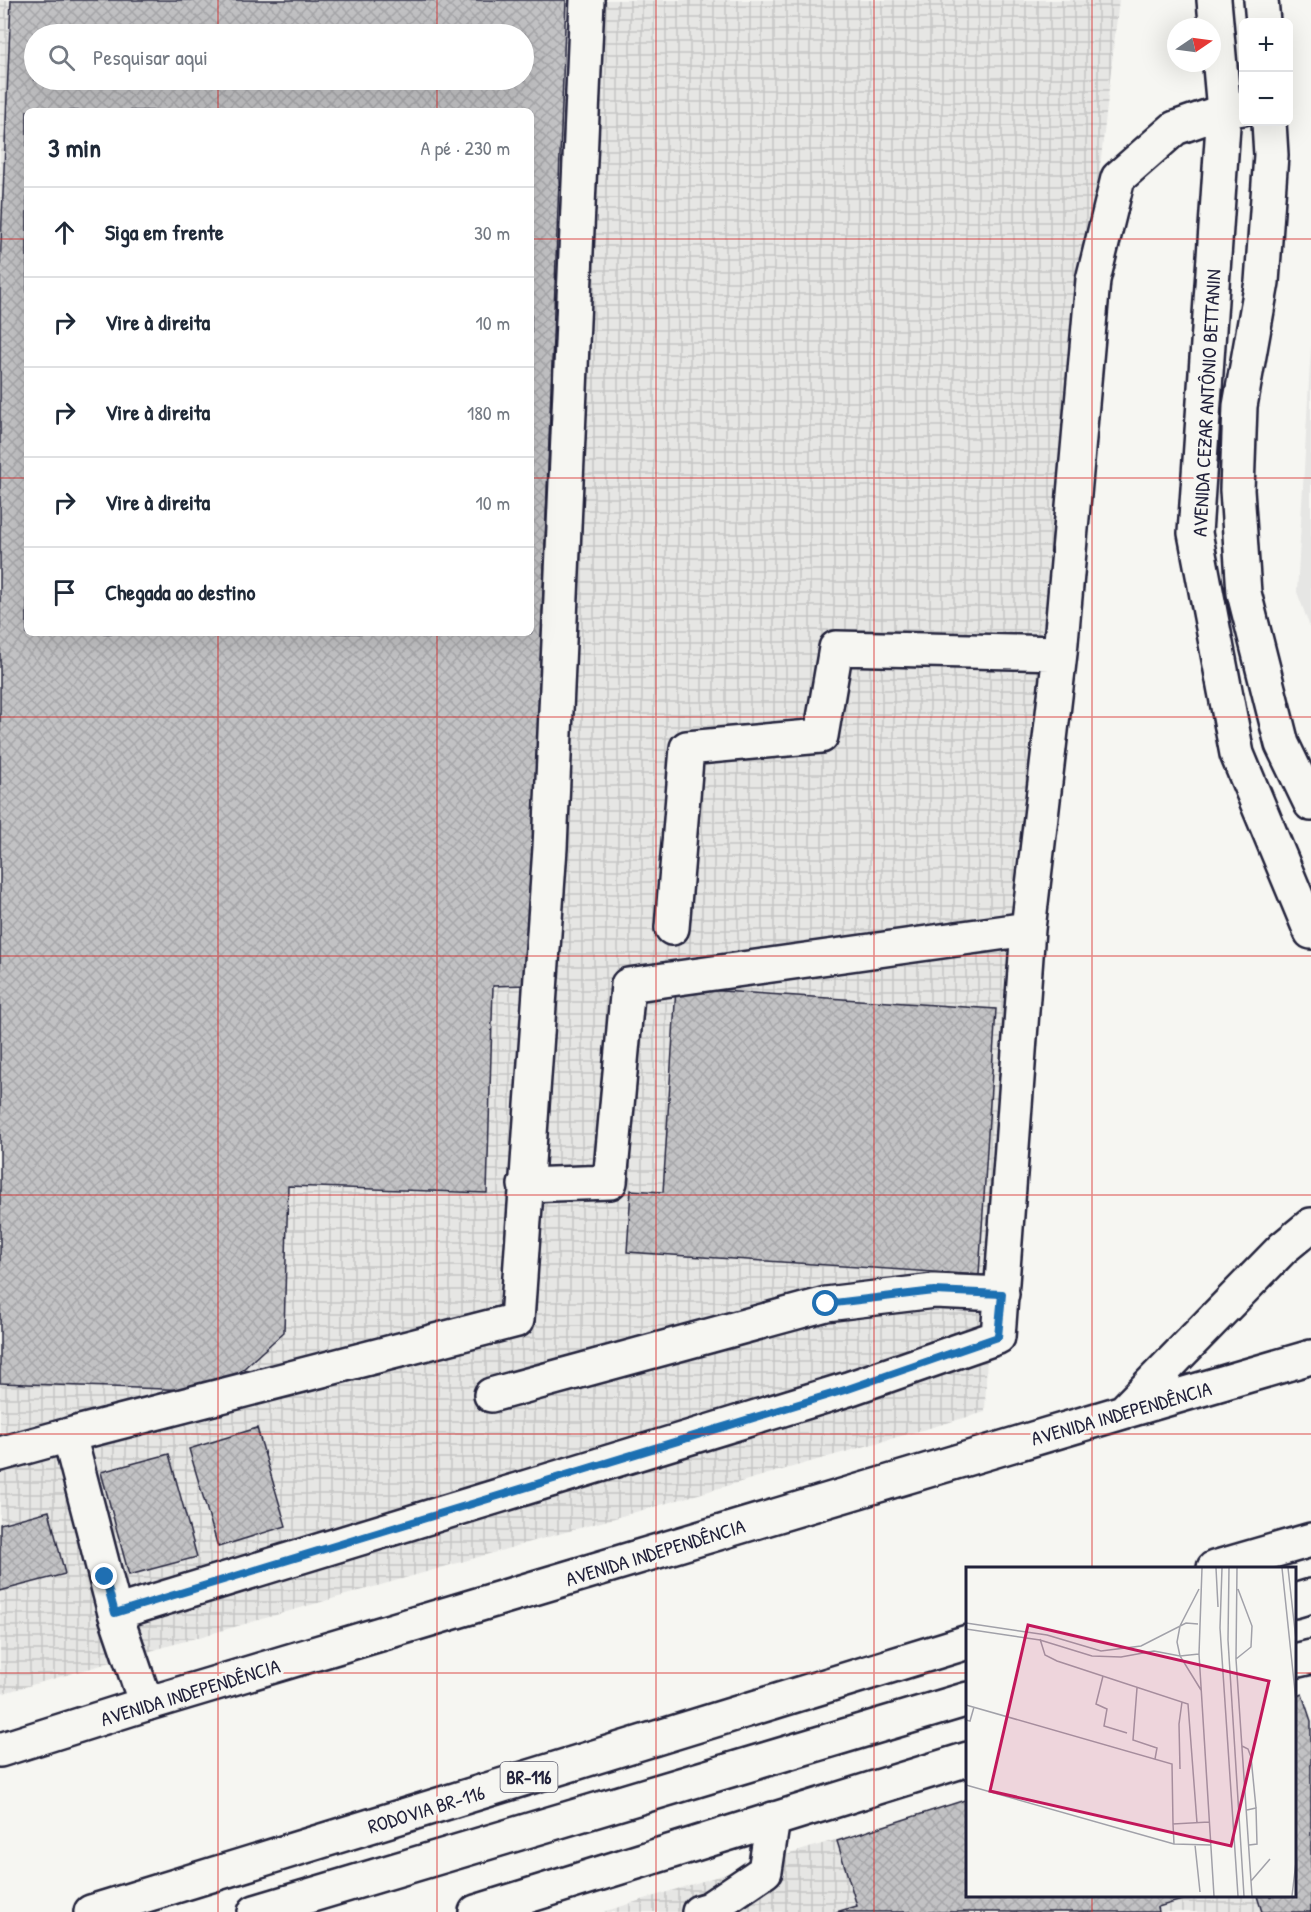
<!DOCTYPE html>
<html lang="pt">
<head>
<meta charset="utf-8">
<style>
	:root { --surface:#fff; --page:#f2f2f3; --text:#1f2937; --muted:#747a83; --line:#e0e1e3 }
	body { margin:0; font-family:"Patrick Hand",sans-serif; background:var(--page); color:var(--text) }
	.controls { position:absolute; right:18px; top:18px; display:grid; overflow:hidden; border-radius:9px; box-shadow:0 6px 24px #0002 }
	.controls button { width:54px; height:54px; display:grid; place-items:center; padding:0; border:0; border-bottom:2px solid var(--line); background:var(--surface); color:var(--text); font:30px sans-serif }
	.compass { position:absolute; left:1167px; top:18px; width:54px; height:54px; border-radius:50%; background:var(--surface); box-shadow:0 6px 24px #0002; rotate:77deg }
	.stop { position:absolute; width:18px; height:18px; margin:-14px; border:4px solid #1f6fb2; border-radius:50%; background:#fff }
	.stop.end { background:#1f6fb2; border-color:#fff; box-shadow:0 2px 6px #0008 }
	.list { margin:0; padding:0; list-style:none }
	h2 { display:flex; justify-content:space-between; align-items:center; height:78px; margin:0; padding:0 24px; font-size:26px }
	h2 small { font-size:20px; font-weight:400; color:var(--muted) }
	.list li { display:grid; grid-template-columns:39px 1fr auto; gap:18px; align-items:center; box-sizing:border-box; height:90px; padding:0 24px; border-top:2px solid var(--line) }
	.list b { display:block; font-size:22px; white-space:nowrap }
	.list em { font-size:20px; font-style:normal; color:var(--muted) }
	.icon { flex:none; width:33px; height:33px; fill:none; stroke:currentColor; stroke-width:2; stroke-linecap:round; stroke-linejoin:round }
	.map { position:relative; flex:none; width:1311px; height:1912px; overflow:hidden }
	.search { position:absolute; background:var(--surface); box-shadow:0 6px 24px #0002; left:24px; top:24px; width:510px; height:66px; display:flex; align-items:center; gap:15px; box-sizing:border-box; padding:0 21px; border-radius:33px; color:var(--muted); font-size:22px }
	.panel { position:absolute; background:var(--surface); box-shadow:0 6px 24px #0002; left:24px; top:108px; width:510px; height:528px; border-radius:9px }
	.map>svg:first-child { display:block }
</style>
</head>
<body>
<div class="map">
<svg width="1311" height="1912" viewBox="0 0 1311 1912">
	<defs>
		<pattern id="industrial-grid" width="8" height="8" patternUnits="userSpaceOnUse" patternTransform="scale(1.5)"><rect width="8" height="8" fill="#e6e6e4"/><path d="M0 4h8M4 0v8" fill="none" stroke="#c5c5c4"/></pattern>
		<pattern id="building-cross-hatch" width="8" height="8" patternUnits="userSpaceOnUse" patternTransform="scale(1.5)"><rect width="8" height="8" fill="#c2c2c4"/><path d="M0 0l8 8M0 8l8-8" fill="none" stroke="#a6a6a9"/></pattern>
	</defs>
	<rect width="100%" height="100%" fill="#f6f6f2"/>
	<filter id="ink" filterUnits="userSpaceOnUse"><feTurbulence type="fractalNoise" baseFrequency=".0167" numOctaves="2"/><feDisplacementMap in="SourceGraphic" scale="12" xChannelSelector="R" yChannelSelector="G"/><feConvolveMatrix kernelMatrix="1 2 1 2 8 2 1 2 1" color-interpolation-filters="sRGB"/></filter>
	<g filter="url(#ink)">
		<path fill="#e6e6e4" d="M1311,346V630L1297,592Z"/>
		<path fill="url(#industrial-grid)" fill-rule="evenodd" d="M0,0H1119L1022,855L989,1291L985,1412L0,1694ZM34,34H524V80H34ZM27,111H531V633H27Z
			M1302,1694L1311,1721V1912H603L967,1799L968,1896H1294L1295,1697Z"/>
		<path fill="url(#building-cross-hatch)" stroke="#22223b" stroke-width="1.5" fill-rule="evenodd" d="M11,0H566L528,985L493,986L487,1193L288,1186L284,1332L219,1391L0,1383V266ZM34,34H524V80H34ZM27,111H531V633H27Z
			M676,988L996,1009L979,1275L627,1252L631,1190L663,1192Z
			M257,1428L286,1526L218,1547L189,1449Z
			M169,1454L197,1557L129,1575L101,1472Z
			M49,1511L65,1574L0,1591V1524Z
			M1302,1694L1311,1721V1912H1262L1257,1896H1294V1697Z
			M968,1799V1896H1195L1158,1907L1159,1912H836L857,1906L837,1841Z"/>
		<g fill="none" stroke-linecap="round" stroke-linejoin="round">
			<g stroke="#22223b" stroke-width="38">
				<path id="minor" d="M672,928L687,748L821,736L836,648L1060,653
					M525,1185L610,1182L628,985L1028,929
					M491,1395L826,1304L934,1291L1002,1294
					M0,1454L69,1435
					M115,1613L848,1389L998,1337L1028,929L1060,653L1093,280L1118,178L1175,128L1224,111L1244,108
					M146,1704L115,1613L69,1435L517,1320L550,848L587,0
					M699,1912L709,1909L765,1871L773,1819"/>
			</g>
			<g stroke="#22223b" stroke-width="38">
				<path id="major" d="M1214,0L1224,111L1195,533L1237,754L1311,932
					M1261,0L1263,22
					M1269,122L1271,155L1262,282L1240,406L1237,490L1244,593L1282,744L1311,804
					M1125,1410L1283,1248L1311,1225
					M1294,1661L1311,1657
					M0,1750L146,1704L1123,1412L1311,1357
					M476,1912L968,1759"/>
			</g>
			<g stroke="#22223b" stroke-width="38">
				<path id="highway" d="M1214,1568L1311,1540
					M1294,1601L1311,1596
					M91,1912L968,1642
					M255,1912L968,1699"/>
			</g>
			<use href="#minor" stroke="#f6f6f2" stroke-width="33"/>
			<use href="#major" stroke="#f6f6f2" stroke-width="33"/>
			<use href="#highway" stroke="#f6f6f2" stroke-width="33"/>
		</g>
	</g>
	<g fill="none" stroke-linecap="round" stroke-linejoin="round" filter="url(#ink)">
		<path stroke="#1f6fb2" stroke-width="8" d="M105,1577L115,1613L848,1389L998,1337L1002,1294L934,1291L826,1304"/>
	</g>
	<path fill="none" stroke="#d62828" stroke-width="1.5" stroke-opacity="0.55" d="M218,0V34M437,0V34M656,0V1912M874,0V1912M1092,0V1568M218,80V111M437,80V111M0,239H27M531,239H1311M0,478H27M531,478H1311M218,633V1912M437,633V1912M0,717H1311M0,956H1311M0,1195H1311M0,1434H1311M0,1673H968M1294,1673H1311M1092,1896V1912"/>
	<g text-anchor="middle" dominant-baseline="central" stroke-width="6" stroke-linejoin="round" paint-order="stroke">
		<rect fill="#f6f6f2" stroke="#626272" stroke-width="1.5" x="500.5" y="1762" width="57" height="30" rx="4.5"/>
		<g font-size="18" font-weight="bold" fill="#22223b">
			<text x="529" y="1777">BR-116</text>
		</g>
		<g font-size="20" fill="#22223b" stroke="#f6f6f2">
			<text transform="translate(1206 403) rotate(-87)">AVENIDA CEZAR ANTÔNIO BETTANIN</text>
			<text transform="translate(1121 1413) rotate(-16)">AVENIDA INDEPENDÊNCIA</text>
			<text transform="translate(655 1552) rotate(-17)">AVENIDA INDEPENDÊNCIA</text>
			<text transform="translate(190 1692) rotate(-17)">AVENIDA INDEPENDÊNCIA</text>
			<text transform="translate(426 1809) rotate(-17)">RODOVIA BR-116</text>
		</g>
	</g>
	<g transform="translate(966 1567)">
		<rect width="330" height="330" fill="#f6f6f2"/>
		<path fill="none" stroke="#a1a1a9" stroke-width="1.5" d="M236,1L233,87L248,329M250,1L252,40M256,1L254,61L272,329M263,1L262,73L278,329M271,1L270,92L286,329M316,1L330,134M322,1L330,73M233,22L214,59L211,75L214,89L235,123M0,56L81,68L135,84L175,79L220,56L232,57M0,62L74,73L126,89L155,90L188,84L214,89L233,87M74,72L79,88L91,94L222,137L231,256M270,92L285,80L286,59L272,22M137,109L130,137L141,142L138,159L161,166M171,121L167,173L191,181L189,192M0,138L206,197L207,257L243,255M0,153L4,154L8,140M276,179L282,182L285,190L290,241M214,202L213,157L216,135M0,218L208,277L245,278M281,243L290,241L291,277L283,278M207,257L208,277M229,278L234,325M285,314L304,292M326,329L330,295"/>
		<path fill="#c2185b" fill-opacity="0.15" stroke="#c2185b" stroke-width="3" d="M62,58L303,114L265,279L24,224Z"/>
		<rect width="330" height="330" fill="none" stroke="#22223b" stroke-width="3"/>
	</g>
</svg>
<div class="controls">
<button>+</button>
<button>−</button>
</div>
<svg class="compass" viewBox="-18 -18 36 36"><path d="M0-13l5 13h-10z" fill="#e53935"/><path d="M0 13l5-13h-10z" fill="#747a83"/></svg>
<div class="stop" style="left:826px;top:1304px"></div>
<div class="stop end" style="left:105px;top:1577px"></div>
<div class="search"><svg class="icon" aria-label="search" viewBox="0 0 24 24"><circle cx="10" cy="10" r="6"/><path d="M15 15l6 6"/></svg>Pesquisar aqui</div>
<section class="panel">
<h2>3 min<small>A pé · 230 m</small></h2>
<ul class="list">
<li><svg class="icon" aria-label="ahead" viewBox="0 0 24 24"><path d="M12 20V5M6 11l6-6 6 6"/></svg><div><b>Siga em frente</b></div><em>30 m</em></li>
<li><svg class="icon" aria-label="right" viewBox="0 0 24 24"><path d="M7 20v-9h11M14 6l5 5-5 5"/></svg><div><b>Vire à direita</b></div><em>10 m</em></li>
<li><svg class="icon" aria-label="right" viewBox="0 0 24 24"><path d="M7 20v-9h11M14 6l5 5-5 5"/></svg><div><b>Vire à direita</b></div><em>180 m</em></li>
<li><svg class="icon" aria-label="right" viewBox="0 0 24 24"><path d="M7 20v-9h11M14 6l5 5-5 5"/></svg><div><b>Vire à direita</b></div><em>10 m</em></li>
<li><svg class="icon" aria-label="arrive" viewBox="0 0 24 24"><path d="M6 21V4h12l-3 4 3 4H6"/></svg><div><b>Chegada ao destino</b></div></li>
</ul>
</section>
</div>
</body>
</html>
